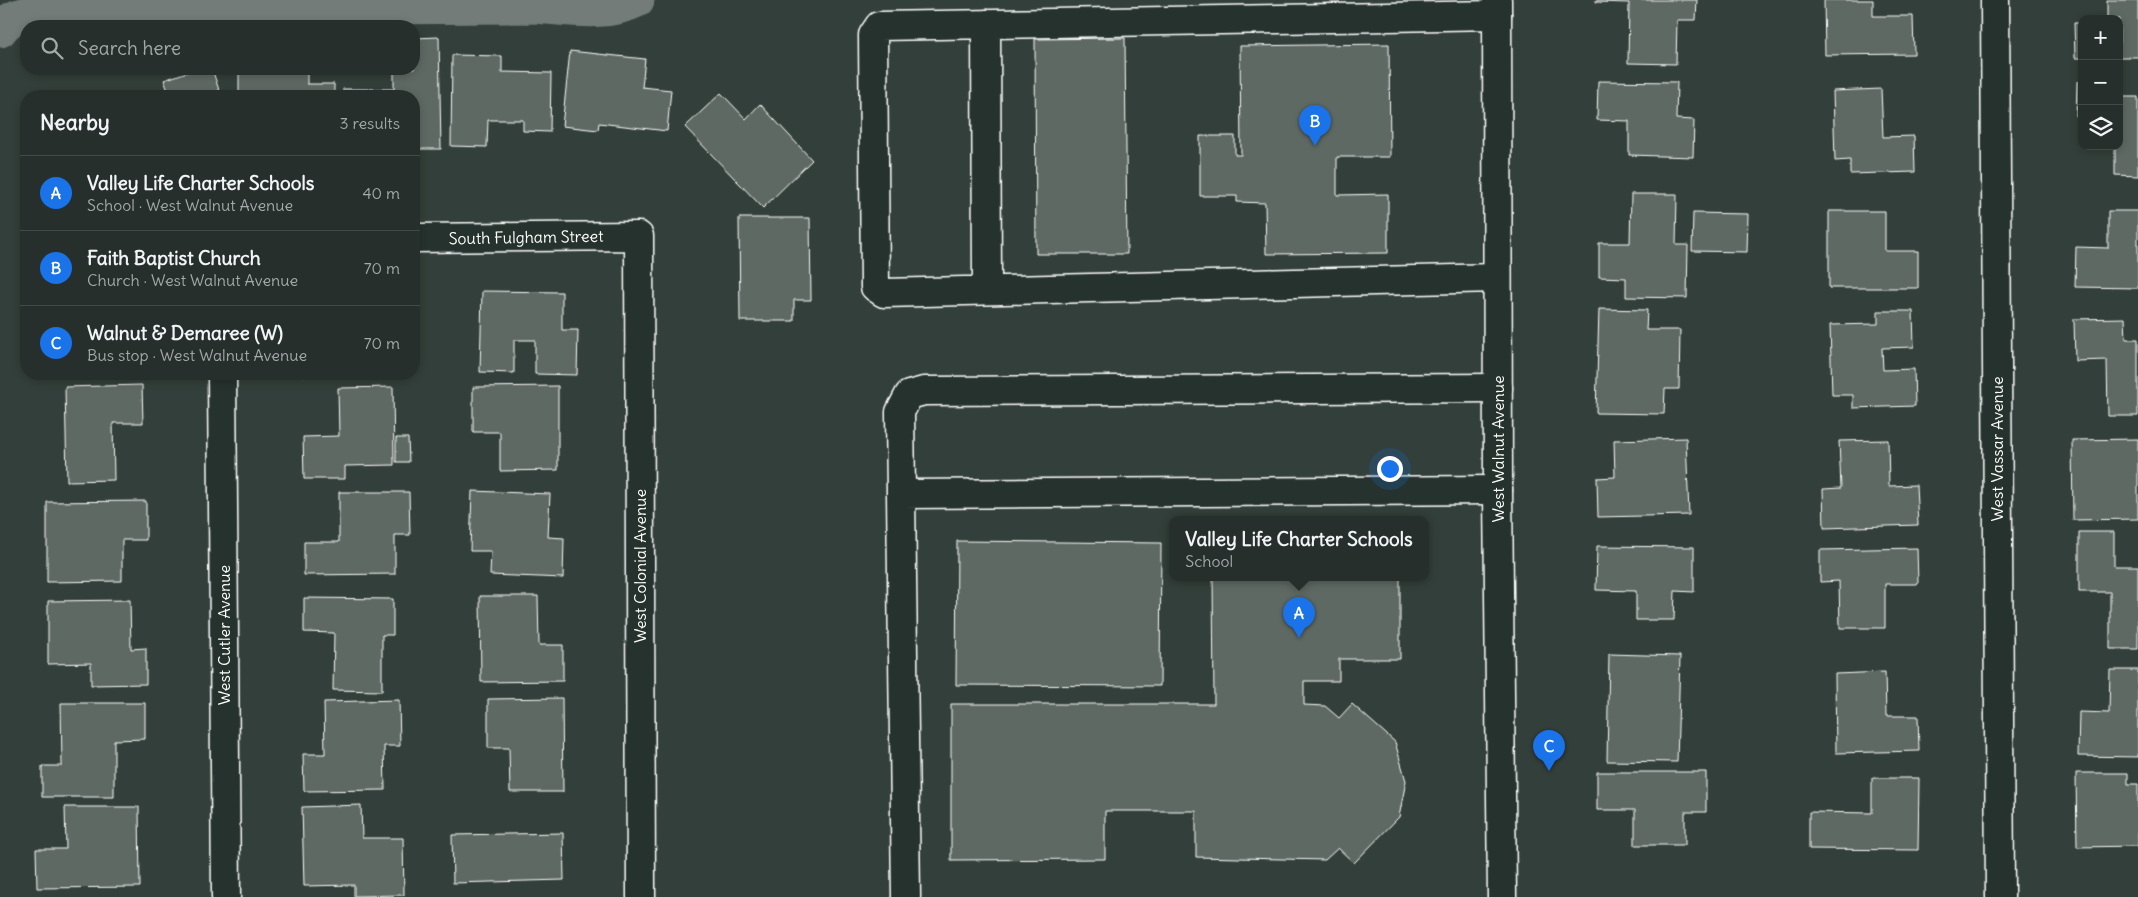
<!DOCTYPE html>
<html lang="en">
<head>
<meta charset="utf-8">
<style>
	:root { --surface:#262f2c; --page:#2e3734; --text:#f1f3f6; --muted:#a4a9a9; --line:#424a48; --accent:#1a73e8 }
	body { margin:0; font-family:Delius,sans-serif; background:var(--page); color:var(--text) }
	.controls { position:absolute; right:15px; top:15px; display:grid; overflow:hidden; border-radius:10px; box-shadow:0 2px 8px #0003 }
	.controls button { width:45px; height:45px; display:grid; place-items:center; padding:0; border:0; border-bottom:1px solid var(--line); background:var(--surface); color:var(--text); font:25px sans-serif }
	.you { position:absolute; left:1389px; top:468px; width:18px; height:18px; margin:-12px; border:4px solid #fff; border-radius:50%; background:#1a73e8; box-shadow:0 0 0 8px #1a73e833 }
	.badge { display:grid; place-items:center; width:32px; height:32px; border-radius:50%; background:var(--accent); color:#fff; font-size:16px; font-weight:700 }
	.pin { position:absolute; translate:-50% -41px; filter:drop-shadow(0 1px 2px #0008) }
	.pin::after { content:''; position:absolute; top:26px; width:18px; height:15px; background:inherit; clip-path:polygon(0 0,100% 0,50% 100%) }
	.popup { position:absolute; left:1169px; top:516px; width:260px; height:65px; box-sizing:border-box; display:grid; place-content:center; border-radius:10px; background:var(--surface); filter:drop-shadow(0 1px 4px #0005); font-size:16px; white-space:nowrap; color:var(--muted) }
	.popup b { font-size:19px; color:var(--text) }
	.popup::after { content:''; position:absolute; left:50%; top:100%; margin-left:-10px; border:10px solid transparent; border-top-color:var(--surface) }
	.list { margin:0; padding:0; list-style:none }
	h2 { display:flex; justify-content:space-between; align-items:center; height:65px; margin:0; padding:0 20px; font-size:21px }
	h2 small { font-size:16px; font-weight:400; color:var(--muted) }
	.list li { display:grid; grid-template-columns:32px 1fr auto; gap:15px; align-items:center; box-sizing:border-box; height:75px; padding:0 20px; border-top:1px solid var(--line) }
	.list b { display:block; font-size:19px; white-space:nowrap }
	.list p { margin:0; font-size:16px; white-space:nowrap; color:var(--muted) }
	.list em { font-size:16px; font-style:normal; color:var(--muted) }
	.icon { flex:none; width:28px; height:28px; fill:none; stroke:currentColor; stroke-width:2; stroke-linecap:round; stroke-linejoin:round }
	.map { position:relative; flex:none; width:2138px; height:897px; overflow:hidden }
	.search { position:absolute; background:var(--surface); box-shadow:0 2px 8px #0003; left:20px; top:20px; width:400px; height:55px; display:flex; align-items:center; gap:12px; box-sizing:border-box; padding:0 18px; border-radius:20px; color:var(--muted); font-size:19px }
	.panel { position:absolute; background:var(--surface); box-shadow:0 2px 8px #0003; left:20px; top:90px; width:400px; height:290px; border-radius:20px }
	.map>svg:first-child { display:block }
</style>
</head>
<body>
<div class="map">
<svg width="2138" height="897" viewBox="0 0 2138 897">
	<rect width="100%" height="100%" fill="#333f3a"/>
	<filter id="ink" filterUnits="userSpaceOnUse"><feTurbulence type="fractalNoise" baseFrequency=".02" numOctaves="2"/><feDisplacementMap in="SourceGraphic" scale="10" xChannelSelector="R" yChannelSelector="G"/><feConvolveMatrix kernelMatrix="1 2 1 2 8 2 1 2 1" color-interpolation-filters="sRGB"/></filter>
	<g filter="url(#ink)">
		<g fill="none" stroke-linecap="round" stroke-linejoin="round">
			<path stroke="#737b78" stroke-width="35" d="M0,30C13,11 42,12 63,9L533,6C567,8 605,16 637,0"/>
		</g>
		<path fill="#5f6964" stroke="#fff" d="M1596,0H1697L1696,20H1677L1676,64L1628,63L1629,3L1596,2Z
			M1824,0H1873V16H1913L1914,54L1825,55Z
			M2107,0H2138V57H2119V19H2107Z
			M2074,23H2082V58H2075Z
			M439,37L441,149H414V96H343V89H394V69H414V38Z
			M1125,38L1127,254H1036L1035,39Z
			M1389,44L1390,157H1337V195L1388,194V253L1266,254L1265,203L1237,202V196H1200V136H1235V155H1241L1240,46Z
			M570,51L645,59L642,87L671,90L667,131L599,123L598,130L562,126Z
			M452,55L502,56V72L551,73L550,132L523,131V120H488L487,147L451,146Z
			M196,69H212L221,96H170L164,80Z
			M239,69H307V84H334V96H239Z
			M1598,81L1677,82L1676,119L1694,120L1693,157L1629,155V121L1597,120Z
			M2077,82H2082V117L2076,116Z
			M1881,89L1883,137L1914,136L1915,172L1850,174V160L1835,161L1833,91Z
			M721,93L746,119L760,104L812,160L763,208L685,127Z
			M2119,97H2138V176L2115,175V146H2119Z
			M1631,194H1677L1676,245H1688L1687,298L1626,297V278L1599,277V243H1630Z
			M1829,211H1885V251H1918V288H1829Z
			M2108,211H2138V288L2075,287L2076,247L2108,248Z
			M1693,213L1748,214L1747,252L1692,251Z
			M739,218H810L811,300H794V321H740Z
			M482,291L562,292V330H578L577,375L535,374V340H514V373L480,372Z
			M1599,309L1647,310L1646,330H1680L1679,389H1665L1664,414L1596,413Z
			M1878,311H1913L1914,347L1882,348L1883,370L1914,369L1915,406L1853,408V395H1832L1830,325L1878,324Z
			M2125,318L2126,339H2138V416H2108L2107,360L2075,361L2074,319Z
			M54,374H128V375H54Z
			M302,374H359V375L302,376Z
			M142,385L143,423H113L114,480L67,481L65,387Z
			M558,386V470L500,471V432H473V387Z
			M393,387L394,465L345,466V479H304L303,437L339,436L338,388Z
			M396,438H408L409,462H396Z
			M1686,438L1689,515L1598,517L1597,478L1615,477L1614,440Z
			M2138,439V519L2073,520L2072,440Z
			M1888,440L1889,486L1916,485L1918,525L1824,528L1823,489L1841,488L1839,441Z
			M472,491L550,494L548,537L564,538L563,578L490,575L491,551H470Z
			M339,492H409L410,535H395V574L304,575V542H339Z
			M146,501V540H122V581L47,582V502Z
			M2079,532H2114V566H2138V649H2110V592H2079Z
			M957,541L1161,543L1160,686L956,685Z
			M1597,546L1694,547V592L1675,591L1674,620H1636V591L1596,590Z
			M1917,548L1918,584H1885V628H1840L1839,581L1820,582V550Z
			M1213,577H1400V659H1339V681H1304V705L1325,706L1339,718L1352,704L1395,742L1406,781L1399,817L1354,863L1338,848L1325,860L1196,857V811H1105V859L951,860V704H1214Z
			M480,596H538L539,645H563V681L481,682Z
			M304,598L393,599V635H382V691L333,690L334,633L304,632Z
			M130,600L131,649L146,648V684L91,685V663L48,664V601Z
			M1609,654L1680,656L1677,762L1607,761Z
			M2110,670H2138V757L2078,756L2079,712L2109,713Z
			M1885,672L1886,716H1918L1919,751L1836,753L1835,674Z
			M562,698L563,792H510L509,748H488V699Z
			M399,700L400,746H384L385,790L304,791L303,754H325L324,702Z
			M61,703H145V739L114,740V797H42V766H62Z
			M1597,772H1706V812H1685V845H1635V810H1597Z
			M2076,773H2128V784H2138V846L2077,847Z
			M1872,778H1919L1918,850L1809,849V812L1872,813Z
			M361,805L362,838H403L404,895L354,896V885L304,886L302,807Z
			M65,807H139L140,887L37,888L36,849H66Z
			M563,833L564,880L453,883L452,835Z"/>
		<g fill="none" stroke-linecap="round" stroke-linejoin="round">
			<g stroke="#fff" stroke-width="31">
				<path id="minor" d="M1995,0L2000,897
					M1497,15L879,26L873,35L875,287L884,293L1497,278
					M986,24L987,290
					M414,238L639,236L641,897
					M222,374L226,897
					M1498,388L924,391L909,395L900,412L901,494L1498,490
					M901,494L906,897"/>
			</g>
			<g stroke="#fff" stroke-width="31">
				<path id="major" d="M1497,0L1498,490L1502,897"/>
			</g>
			<use href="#minor" stroke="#26332d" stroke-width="28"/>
			<use href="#major" stroke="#26332d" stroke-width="28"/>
		</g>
	</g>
	<g text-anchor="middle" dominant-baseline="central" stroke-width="4.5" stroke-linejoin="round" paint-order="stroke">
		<g font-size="16" fill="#fff" stroke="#26332d">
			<text transform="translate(526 237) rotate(-1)">South Fulgham Street</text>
			<text transform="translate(1498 449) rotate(-90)">West Walnut Avenue</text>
			<text transform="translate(1997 449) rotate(-90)">West Vassar Avenue</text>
			<text transform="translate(640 566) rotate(-90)">West Colonial Avenue</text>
			<text transform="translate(224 635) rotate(-90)">West Cutler Avenue</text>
		</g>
	</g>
</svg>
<div class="controls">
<button>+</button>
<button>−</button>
<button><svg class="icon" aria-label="layers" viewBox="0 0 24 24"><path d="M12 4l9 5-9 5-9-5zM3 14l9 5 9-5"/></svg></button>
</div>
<div class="you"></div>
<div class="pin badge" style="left:1299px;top:638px">A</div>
<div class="popup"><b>Valley Life Charter Schools</b>School</div>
<div class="pin badge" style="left:1315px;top:146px">B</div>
<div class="pin badge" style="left:1549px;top:771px">C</div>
<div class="search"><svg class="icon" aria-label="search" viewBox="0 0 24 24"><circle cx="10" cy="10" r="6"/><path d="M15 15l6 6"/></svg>Search here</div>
<section class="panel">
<h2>Nearby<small>3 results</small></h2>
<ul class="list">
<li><span class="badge">A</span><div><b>Valley Life Charter Schools</b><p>School · West Walnut Avenue</p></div><em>40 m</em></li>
<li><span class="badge">B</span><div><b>Faith Baptist Church</b><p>Church · West Walnut Avenue</p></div><em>70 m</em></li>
<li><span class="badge">C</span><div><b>Walnut &amp; Demaree (W)</b><p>Bus stop · West Walnut Avenue</p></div><em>70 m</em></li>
</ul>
</section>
</div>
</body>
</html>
